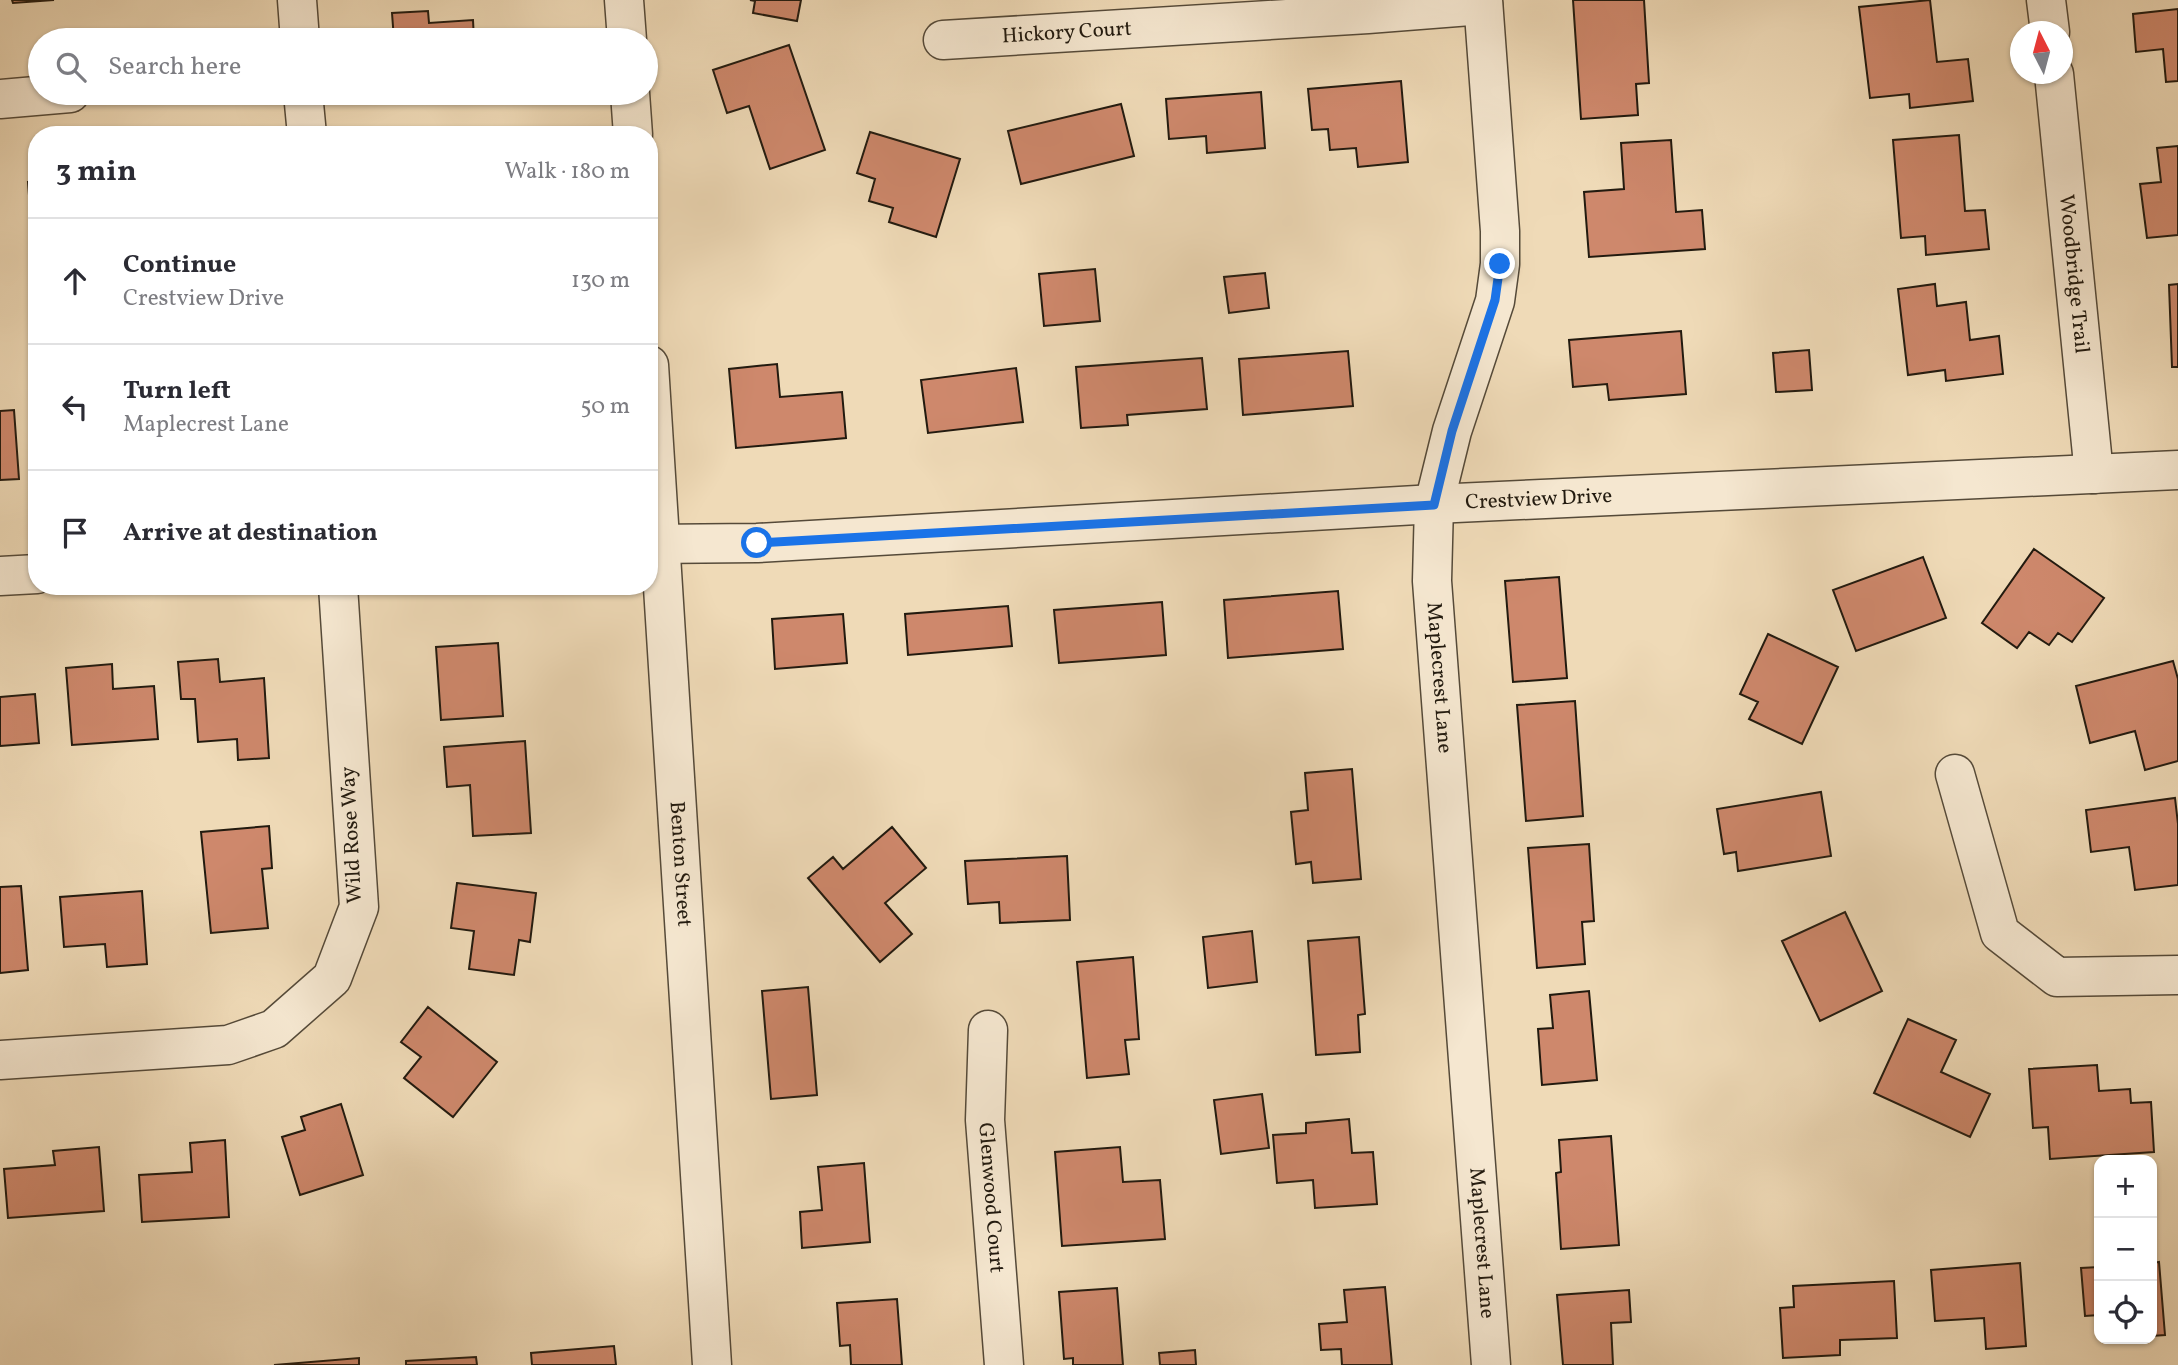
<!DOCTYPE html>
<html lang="en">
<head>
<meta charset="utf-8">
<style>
	:root { --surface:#fff; --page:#f7f7f7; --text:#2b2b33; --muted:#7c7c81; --line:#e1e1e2 }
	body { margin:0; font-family:Vollkorn,serif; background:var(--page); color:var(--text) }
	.controls { position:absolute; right:21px; bottom:21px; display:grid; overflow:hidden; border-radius:14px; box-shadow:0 2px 5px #0004 }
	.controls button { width:63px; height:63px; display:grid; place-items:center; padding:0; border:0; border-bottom:2px solid var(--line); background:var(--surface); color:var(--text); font:35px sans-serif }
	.compass { position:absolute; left:2010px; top:21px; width:63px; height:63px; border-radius:50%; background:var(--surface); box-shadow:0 2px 5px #0004; rotate:354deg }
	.stop { position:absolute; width:21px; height:21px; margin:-16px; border:5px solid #1a73e8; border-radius:50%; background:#fff }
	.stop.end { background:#1a73e8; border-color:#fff; box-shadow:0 2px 7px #0008 }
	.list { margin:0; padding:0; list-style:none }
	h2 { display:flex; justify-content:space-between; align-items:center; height:91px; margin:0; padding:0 28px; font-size:30px }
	h2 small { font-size:23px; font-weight:400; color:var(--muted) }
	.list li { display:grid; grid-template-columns:46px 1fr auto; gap:21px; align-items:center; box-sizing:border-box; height:126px; padding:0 28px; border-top:2px solid var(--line) }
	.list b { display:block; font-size:26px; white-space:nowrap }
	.list p { margin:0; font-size:23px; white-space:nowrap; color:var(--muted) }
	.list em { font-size:23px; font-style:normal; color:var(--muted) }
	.icon { flex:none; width:38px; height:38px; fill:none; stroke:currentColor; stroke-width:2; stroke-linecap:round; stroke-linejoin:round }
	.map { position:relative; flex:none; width:2178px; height:1365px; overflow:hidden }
	.search { position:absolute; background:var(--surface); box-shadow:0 2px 5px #0004; left:28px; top:28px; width:630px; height:77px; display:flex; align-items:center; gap:18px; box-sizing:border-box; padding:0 24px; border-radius:38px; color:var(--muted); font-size:26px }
	.panel { position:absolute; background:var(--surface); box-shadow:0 2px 5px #0004; left:28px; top:126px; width:630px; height:469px; border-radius:28px }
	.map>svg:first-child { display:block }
</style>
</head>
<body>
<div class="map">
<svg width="2178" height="1365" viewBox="0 0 2178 1365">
	<rect width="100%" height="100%" fill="#efdab7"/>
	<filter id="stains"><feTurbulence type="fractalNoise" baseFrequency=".00286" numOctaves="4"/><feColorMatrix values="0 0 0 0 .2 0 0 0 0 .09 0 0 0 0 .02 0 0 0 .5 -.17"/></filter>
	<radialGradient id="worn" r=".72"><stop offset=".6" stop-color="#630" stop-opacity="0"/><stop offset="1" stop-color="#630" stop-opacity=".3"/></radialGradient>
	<path fill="#ce886c" stroke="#221a0f" stroke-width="2" d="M12,0H54L13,3Z
		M750,0H801L797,21L753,13L755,1Z
		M1573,0H1644L1649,83L1636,84L1638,115L1581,119Z
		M1930,0L1937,62L1968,59L1973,101L1910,108L1909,94L1870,98L1859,7Z
		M2178,9V81L2166,82L2163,49L2136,52L2133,14Z
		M428,11L429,23L473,20L474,40H394L392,13Z
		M789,45L825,150L770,169L749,106L727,113L713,70Z
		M1401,81L1408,162L1358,167L1356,148L1330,150L1328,129L1312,130L1308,89Z
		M1261,92L1265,148L1207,153L1206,136L1169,139L1166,99Z
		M416,93H478V99L417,103Z
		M1121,104L1134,156L1021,184L1008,131Z
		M870,132L960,159L936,237L889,222L893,208L869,201L875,179L857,173Z
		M1959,135L1965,211L1985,210L1989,249L1926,255L1925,236L1901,238L1893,140Z
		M1671,140L1676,212L1702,210L1705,249L1589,257L1584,192L1624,189L1621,143Z
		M2178,146V235L2147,238L2140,184L2161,182L2157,148Z
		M37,181V221L31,222L28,182Z
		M1095,269L1100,321L1044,326L1039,274Z
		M1265,273L1269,308L1229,313L1224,277Z
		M1935,284L1937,306L1966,302L1970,340L1999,336L2003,374L1946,381L1945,370L1908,375L1898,289Z
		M2178,284V367H2172L2169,285Z
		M1681,331L1686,394L1609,400L1607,384L1573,387L1569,340Z
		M1809,350L1812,390L1776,392L1773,353Z
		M1348,351L1353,406L1243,415L1239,359Z
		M1202,358L1207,409L1127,415L1128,425L1081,428L1076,367Z
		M777,364L780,397L842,392L846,438L736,448L729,369Z
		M1016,368L1023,422L928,433L921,380Z
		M14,410L19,479L0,480V411Z
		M2034,549L2104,598L2072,642L2058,633L2049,645L2029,632L2017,648L1982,623Z
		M1923,557L1946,618L1856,651L1833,590Z
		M1559,577L1567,678L1513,682L1505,581Z
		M1338,591L1343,649L1228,658L1224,600Z
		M1162,602L1166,655L1059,663L1054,610Z
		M1008,606L1012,646L908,655L905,614Z
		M843,614L847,663L775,669L772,619Z
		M1768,634L1838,667L1802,744L1749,719L1758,702L1740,694Z
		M498,643L503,716L441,720L436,647Z
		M218,659L220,682L264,678L269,758L238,760L237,739L198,742L195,699H181L178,662Z
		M2173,661L2178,679V761L2145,770L2135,731L2090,743L2076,686Z
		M112,664L113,689L154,686L158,739L72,745L66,668Z
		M35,694L39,743L0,746V697Z
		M1575,701L1583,816L1526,821L1517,705Z
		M525,741L531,833L473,836L470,785L447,787L444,747Z
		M1352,769L1361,879L1313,883L1311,862L1296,864L1291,812L1308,810L1305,773Z
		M1821,792L1831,856L1738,871L1736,852L1724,854L1717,809Z
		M2175,798L2178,824V885L2135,890L2129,847L2091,852L2086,810Z
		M269,826L272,868L262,869L268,928L211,933L201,832Z
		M892,827L926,868L885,903L912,934L880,962L808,878L833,857L843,869Z
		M1589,844L1594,921L1582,922L1585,964L1537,968L1528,848Z
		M1067,856L1070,920L1000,923L999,902L968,904L965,861Z
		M457,883L536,893L530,942L519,940L514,975L469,969L474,931L451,928Z
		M21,886L28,970L0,973V887Z
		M142,891L147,964L107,967L105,944L64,947L60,897Z
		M1845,912L1882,991L1820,1021L1782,941Z
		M1252,931L1257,982L1208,988L1203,937Z
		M1359,937L1365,1014L1358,1015L1360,1052L1316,1055L1308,941Z
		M1133,957L1139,1039L1125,1040L1129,1074L1087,1078L1077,962Z
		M808,987L817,1095L771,1099L762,991Z
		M1589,991L1597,1080L1542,1085L1538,1029L1553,1028L1550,995Z
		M428,1007L497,1062L453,1117L404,1078L421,1057L401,1042Z
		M1908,1019L1956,1040L1941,1072L1990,1094L1970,1137L1874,1093Z
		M2097,1065L2099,1091L2130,1089L2131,1103L2151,1102L2154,1152L2050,1159L2048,1127L2033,1128L2029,1069Z
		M1262,1094L1269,1148L1221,1154L1214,1100Z
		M341,1104L363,1175L300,1195L282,1137L305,1130L301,1117Z
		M1349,1119L1352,1153L1373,1152L1377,1204L1315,1208L1313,1180L1277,1183L1273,1135L1306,1133V1123Z
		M1611,1136L1619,1245L1561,1249L1556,1173L1561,1172L1559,1140Z
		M225,1140L229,1217L142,1222L139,1175L192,1172L190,1143Z
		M99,1147L104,1211L8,1218L4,1169L55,1165L53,1151Z
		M1120,1147L1123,1182L1160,1180L1165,1239L1062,1246L1055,1152Z
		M864,1163L870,1242L802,1248L800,1212L822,1210L818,1167Z
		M2159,1262L2165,1335L2152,1336V1263Z
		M2020,1263L2026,1346L1986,1349L1984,1318L1935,1321L1931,1270Z
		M2099,1267V1315L2085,1316L2081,1268Z
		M1894,1281L1897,1338L1840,1340V1355L1783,1358L1780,1308L1794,1307L1793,1286Z
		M1385,1287L1392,1365H1342L1341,1349L1321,1350L1319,1324L1347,1322L1344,1290Z
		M1117,1288L1123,1365H1073V1358L1064,1359L1059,1292Z
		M1629,1290L1631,1322L1611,1323L1613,1365H1563L1557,1295Z
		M897,1299L902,1365H851L850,1345L840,1346L837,1303Z
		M614,1346L616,1365H532L531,1353Z
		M1195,1350L1196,1365H1160L1159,1353Z
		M476,1357L477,1365H406V1361Z
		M359,1358V1365H274Z"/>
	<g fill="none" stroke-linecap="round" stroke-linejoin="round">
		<g stroke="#554a39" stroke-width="41">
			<g id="minor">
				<path d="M297,0L300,40"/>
				<path d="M624,0L627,40"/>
				<path id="s1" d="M1483,0L1500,231V264L1495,301L1452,431L1434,504L1432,581L1491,1365"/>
				<path d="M2046,0L2050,32"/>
				<path id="s2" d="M943,40L1368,14L1483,5"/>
				<path id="s3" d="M2054,74L2094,474"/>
				<path d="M303,93L307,135"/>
				<path d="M630,93L633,135"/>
				<path d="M0,99L70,93"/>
				<path id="s4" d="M649,365L712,1365"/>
				<path id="s5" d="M649,544L757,543L1434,504L2178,470"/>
				<path d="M0,576L37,574"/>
				<path d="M1955,774L2000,933L2057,977L2178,975"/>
				<path id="s6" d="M988,1030L985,1120L1004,1365"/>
				<path d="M0,1060L228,1045L274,1029L332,978L359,907L338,586"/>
			</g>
		</g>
		<use href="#minor" stroke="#f5e7d0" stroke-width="38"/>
	</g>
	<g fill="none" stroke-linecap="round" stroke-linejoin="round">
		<path stroke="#1a73e8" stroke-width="9" d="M757,543L1434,505L1452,431L1495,300L1500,264"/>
	</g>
	<g text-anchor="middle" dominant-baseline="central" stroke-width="5" stroke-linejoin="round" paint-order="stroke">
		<g font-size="21" fill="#221a0f" stroke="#f5e7d0">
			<text stroke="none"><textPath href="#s2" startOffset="124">Hickory Court</textPath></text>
			<text stroke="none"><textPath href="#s3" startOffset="201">Woodbridge Trail</textPath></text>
			<text stroke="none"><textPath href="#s5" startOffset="891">Crestview Drive</textPath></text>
			<text stroke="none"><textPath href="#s1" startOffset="688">Maplecrest Lane</textPath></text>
			<text transform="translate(352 835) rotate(-93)">Wild Rose Way</text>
			<text stroke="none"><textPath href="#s4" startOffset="500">Benton Street</textPath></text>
			<text stroke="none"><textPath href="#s6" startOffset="168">Glenwood Court</textPath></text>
			<text stroke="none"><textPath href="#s1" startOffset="1255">Maplecrest Lane</textPath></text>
		</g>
	</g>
	<rect width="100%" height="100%" filter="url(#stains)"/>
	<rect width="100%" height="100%" fill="url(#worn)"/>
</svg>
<div class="controls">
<button>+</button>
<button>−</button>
<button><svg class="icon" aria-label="locate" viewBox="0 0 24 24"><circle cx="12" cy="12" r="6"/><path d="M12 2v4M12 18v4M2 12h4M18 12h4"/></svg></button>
</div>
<svg class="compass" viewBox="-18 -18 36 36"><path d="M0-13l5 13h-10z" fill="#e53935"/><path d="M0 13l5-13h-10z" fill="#7c7c81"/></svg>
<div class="stop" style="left:757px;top:543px"></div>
<div class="stop end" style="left:1500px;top:264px"></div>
<div class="search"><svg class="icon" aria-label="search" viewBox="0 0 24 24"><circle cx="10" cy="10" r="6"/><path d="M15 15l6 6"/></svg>Search here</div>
<section class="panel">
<h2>3 min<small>Walk · 180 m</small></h2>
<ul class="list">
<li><svg class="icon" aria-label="ahead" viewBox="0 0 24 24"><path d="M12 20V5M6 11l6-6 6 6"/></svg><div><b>Continue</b><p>Crestview Drive</p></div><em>130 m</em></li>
<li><svg class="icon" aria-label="left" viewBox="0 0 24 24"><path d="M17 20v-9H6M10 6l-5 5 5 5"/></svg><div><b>Turn left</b><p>Maplecrest Lane</p></div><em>50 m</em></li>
<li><svg class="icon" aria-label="arrive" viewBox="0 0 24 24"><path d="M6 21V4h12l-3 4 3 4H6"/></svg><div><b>Arrive at destination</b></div></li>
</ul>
</section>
</div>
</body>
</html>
